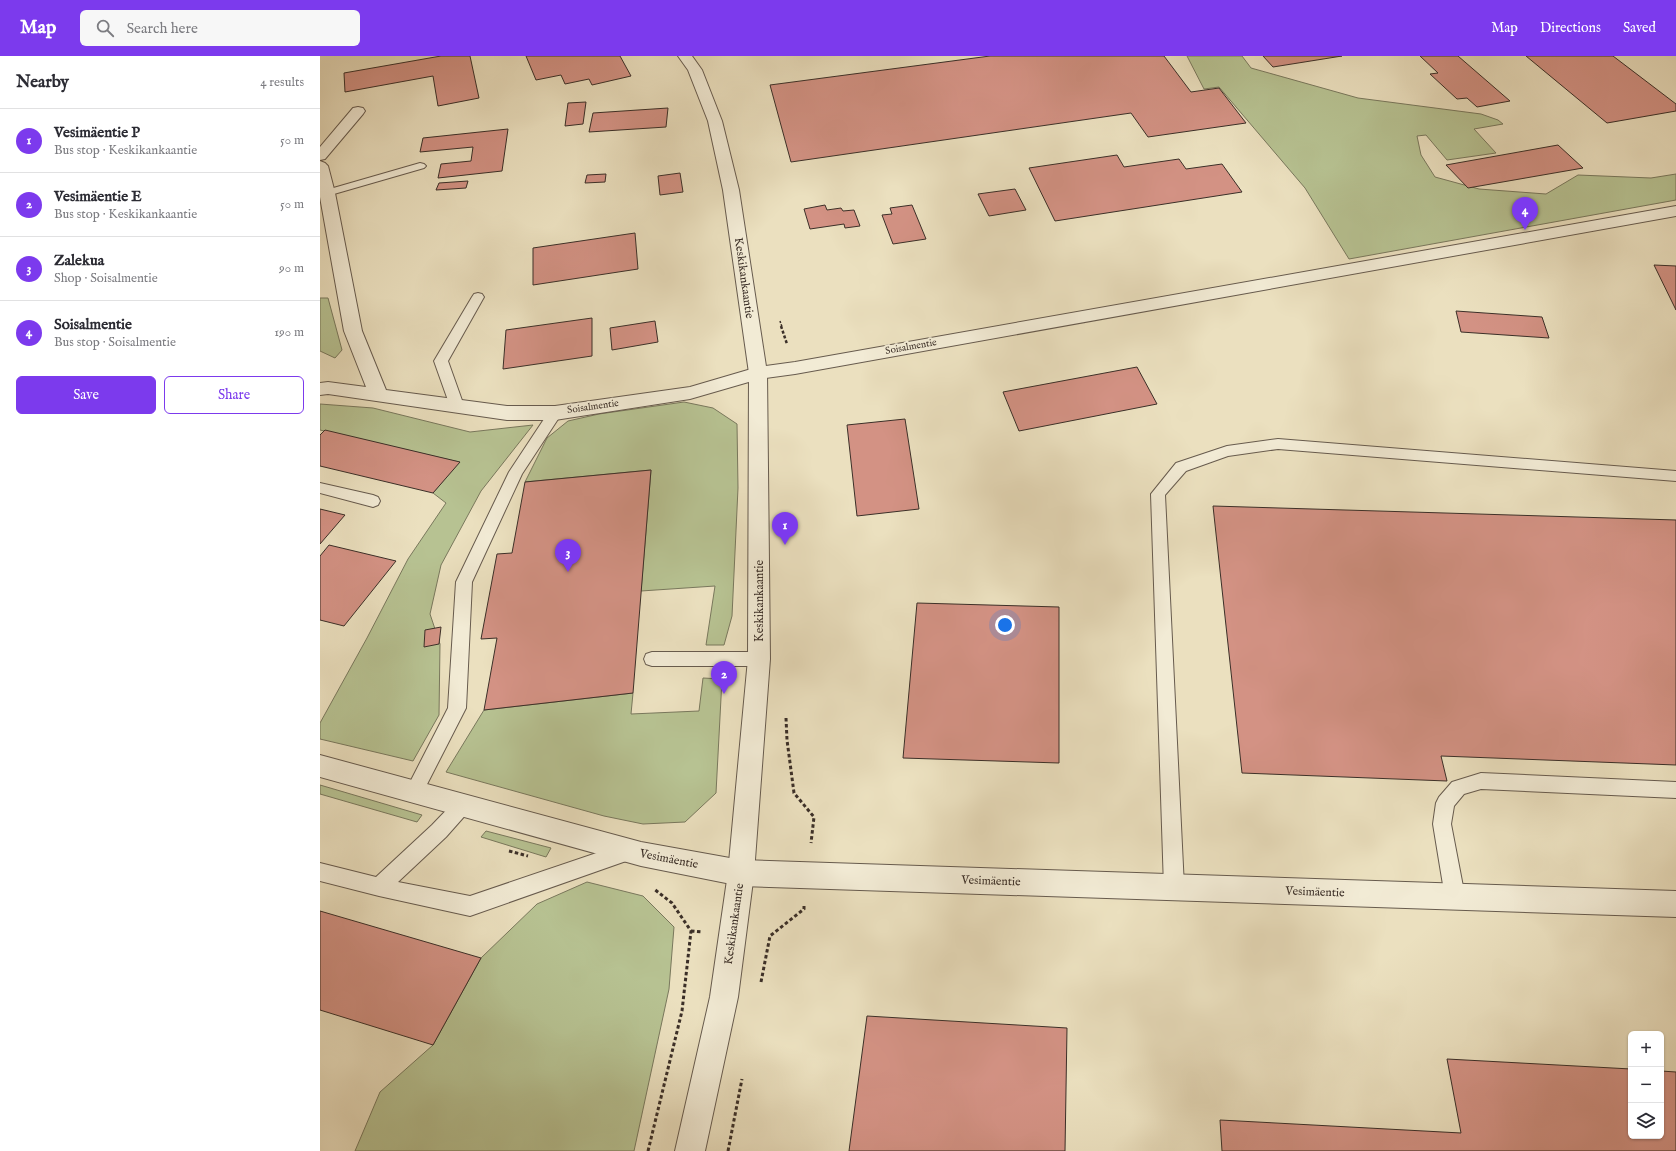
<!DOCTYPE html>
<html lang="en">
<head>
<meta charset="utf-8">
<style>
	:root { --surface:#fff; --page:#f7f7f7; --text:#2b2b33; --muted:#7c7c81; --line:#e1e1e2; --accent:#7c3aed }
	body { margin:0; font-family:"IM FELL English",serif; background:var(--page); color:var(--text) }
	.controls { position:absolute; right:12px; bottom:12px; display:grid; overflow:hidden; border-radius:6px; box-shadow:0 1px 3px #0004 }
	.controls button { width:36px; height:36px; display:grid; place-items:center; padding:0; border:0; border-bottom:1px solid var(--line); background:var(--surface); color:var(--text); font:20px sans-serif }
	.you { position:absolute; left:685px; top:569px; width:14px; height:14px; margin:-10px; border:3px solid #fff; border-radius:50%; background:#1a73e8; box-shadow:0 0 0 6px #1a73e833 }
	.badge { display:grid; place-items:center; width:26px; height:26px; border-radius:50%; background:var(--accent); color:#fff; font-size:13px; font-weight:700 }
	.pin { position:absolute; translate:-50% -33px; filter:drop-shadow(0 1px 2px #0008) }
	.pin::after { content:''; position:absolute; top:21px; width:14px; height:12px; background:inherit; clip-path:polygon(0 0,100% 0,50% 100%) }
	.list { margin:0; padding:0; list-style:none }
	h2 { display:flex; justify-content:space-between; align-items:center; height:52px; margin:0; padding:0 16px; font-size:17px }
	h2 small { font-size:13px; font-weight:400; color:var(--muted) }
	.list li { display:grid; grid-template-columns:26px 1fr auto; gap:12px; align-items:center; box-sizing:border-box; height:64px; padding:0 16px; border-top:1px solid var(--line) }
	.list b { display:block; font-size:15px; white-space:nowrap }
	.list p { margin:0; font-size:13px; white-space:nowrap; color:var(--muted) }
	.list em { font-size:13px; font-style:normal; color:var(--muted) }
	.actions { display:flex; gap:8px; padding:12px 16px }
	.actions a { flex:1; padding:9px 0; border:1px solid var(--accent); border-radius:6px; text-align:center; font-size:14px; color:var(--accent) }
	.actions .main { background:var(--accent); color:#fff }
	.icon { flex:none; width:22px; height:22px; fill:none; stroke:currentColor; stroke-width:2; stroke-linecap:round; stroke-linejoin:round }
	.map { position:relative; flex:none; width:1356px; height:1095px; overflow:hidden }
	header { display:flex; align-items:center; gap:24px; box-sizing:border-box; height:56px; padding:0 20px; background:var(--accent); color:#fff }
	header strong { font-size:19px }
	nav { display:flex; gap:22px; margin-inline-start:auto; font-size:14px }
	.search { width:280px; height:36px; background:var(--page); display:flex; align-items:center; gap:10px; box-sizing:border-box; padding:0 14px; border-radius:6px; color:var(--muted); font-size:15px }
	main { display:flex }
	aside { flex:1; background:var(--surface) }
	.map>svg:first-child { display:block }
</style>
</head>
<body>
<header>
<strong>Map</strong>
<div class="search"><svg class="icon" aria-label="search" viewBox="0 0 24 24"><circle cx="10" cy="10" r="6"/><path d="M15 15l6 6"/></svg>Search here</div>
<nav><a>Map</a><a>Directions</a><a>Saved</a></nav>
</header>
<main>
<aside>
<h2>Nearby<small>4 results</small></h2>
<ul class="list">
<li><span class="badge">1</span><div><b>Vesimäentie P</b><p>Bus stop · Keskikankaantie</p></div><em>50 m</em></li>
<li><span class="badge">2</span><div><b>Vesimäentie E</b><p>Bus stop · Keskikankaantie</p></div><em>50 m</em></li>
<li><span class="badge">3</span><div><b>Zalekua</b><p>Shop · Soisalmentie</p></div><em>90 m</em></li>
<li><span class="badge">4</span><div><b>Soisalmentie</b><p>Bus stop · Soisalmentie</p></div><em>190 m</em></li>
</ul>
<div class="actions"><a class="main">Save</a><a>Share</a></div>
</aside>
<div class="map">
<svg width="1356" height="1095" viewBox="0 0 1356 1095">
	<rect width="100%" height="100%" fill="#ebe0bf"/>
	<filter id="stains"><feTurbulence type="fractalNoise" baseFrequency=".005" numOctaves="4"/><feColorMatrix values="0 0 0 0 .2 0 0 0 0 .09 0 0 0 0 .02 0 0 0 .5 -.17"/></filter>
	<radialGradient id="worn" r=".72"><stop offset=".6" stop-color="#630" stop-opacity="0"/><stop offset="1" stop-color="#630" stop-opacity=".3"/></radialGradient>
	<path fill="#b7c292" stroke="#79785d" d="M867,0H922L931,12L1038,42L1161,58L1178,64L1183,68L1154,73L1176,97L1127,104L1106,79L1097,80L1101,99L1115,121L1159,133L1226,138L1258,119L1331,122L1356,118V144L1029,203L985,132L899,31L884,33Z
		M0,242H8L22,294L15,302L0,295Z
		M364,346L393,352L417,368L418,432L412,560L404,589H386L395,530L321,535L331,414L205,426L227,382L248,365L279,358Z
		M0,348L53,352L150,376L213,369L161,435L121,509L110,558L120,588L119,659L93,705L0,683V667L47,582L88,503L126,447L113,437L139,406L0,374Z
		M383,622L402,623L396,737L365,766L323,768L284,760L126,716L164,654L313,637L311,658L379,655Z
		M0,729L102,759L97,766L0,738Z
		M166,775L231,792L226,801L161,781Z
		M267,826L323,840L354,871L349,933L314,1095H35L60,1036L113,989L161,902L217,848Z"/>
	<path fill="#d39284" stroke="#3b2f28" d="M121,0H150L159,42L118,50L113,20L25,36L24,17Z
		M206,0H300L311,20L272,29L269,23L245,28L241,19L216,24Z
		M670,0H844L871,36L899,32L926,67L828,81L811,57L471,106L450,29Z
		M943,0H1022L953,11Z
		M1100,0H1138L1190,45L1157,51L1147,42L1137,43L1110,18L1118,17Z
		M1206,0H1293L1356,48V55L1287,67Z
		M266,46L263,68L245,70L248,47Z
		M348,52L346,71L269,76L273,57Z
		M188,73L182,115L118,122L121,108L151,105L153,91L100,96L103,82Z
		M1238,89L1263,112L1148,132L1126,109Z
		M797,99L804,111L859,103L866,113L902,108L922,136L735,165L709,112Z
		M360,117L363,136L340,139L338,120Z
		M286,118L285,126L265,127L267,119Z
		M148,125L146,132L116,134L119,127Z
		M695,133L706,154L669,160L658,138Z
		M505,149L507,154L521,152L523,155L534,154L540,170L525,172L524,168L490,173L484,153Z
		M592,149L606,183L573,188L562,159L572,158L570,152Z
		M315,177L318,213L213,229V192Z
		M1334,209L1356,210V254Z
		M1136,255L1222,261L1229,282L1141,276Z
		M272,262V300L183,313L186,274Z
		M335,265L338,286L292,294L290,272Z
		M817,311L837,348L699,375L683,336Z
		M585,363L599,453L537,460L527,369Z
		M5,374L140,406L113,437L0,410V379Z
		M331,414L313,637L164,654L177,582L161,583L177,498L192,497L205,426Z
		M893,450L1356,464V709L1121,700L1127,725L922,717Z
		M0,453L25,459L0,488Z
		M9,489L76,505L24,570L0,564V500Z
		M597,547L739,551V707L583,702Z
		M121,571L119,588L104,591L105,574Z
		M0,855L161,902L113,989L0,954Z
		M547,960L747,972L745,1095H529Z
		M1127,1003L1311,1013V1080H1341V1015L1356,1016V1095H902L900,1064L1141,1077Z"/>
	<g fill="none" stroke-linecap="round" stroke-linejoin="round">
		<g stroke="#675b4e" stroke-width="2">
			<path id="service" d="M100,107L104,108L106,110L104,112L7,140L3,139L1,137L3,135Z
				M158,237L162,238L164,241L128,305L144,350L142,353L137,355L132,353L130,350L114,305L152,241L154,238Z
				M235,352L240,354L242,357L202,418L152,526L146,652L100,742L94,744L88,742L85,736L128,652L136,526L189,416L230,354Z
				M958,383L1356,415V425L958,393L908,400L866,415L845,439L864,831L861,838L854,840L847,838L844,831L831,438L856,407L907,390Z
				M0,427L53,439L58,441L60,445L58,449L53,451L0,437Z
				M332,596H439L445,598L447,603L445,608L439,610H332L326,608L324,603L326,598Z
				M1161,717L1356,726V742L1161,733L1144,738L1134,750L1131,768L1145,841L1142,848L1135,850L1128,848L1125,841L1113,768L1116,747L1119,741L1132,726Z
				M143,741L149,743L152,749L149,755L126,781L78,826L150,840L309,786L316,789L318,795L316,801L309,804L150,860L59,840L0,825V807L56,821L112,769L137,743Z"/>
		</g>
		<g stroke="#675b4e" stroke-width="2">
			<path id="minor" d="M38,51L43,52L45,55L43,58L5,103L0,104V91L33,52Z
				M0,105L5,107L8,110L15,137L42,275L66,334L187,350H235L370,331L438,311L475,306L1356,150V160L475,318L439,323L370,343L235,364H187L8,338L0,339V327L8,326L46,331L24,275L0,141Z
				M0,699L321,786L421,804L1356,835V861L421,830L321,810L0,721Z"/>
		</g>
		<g stroke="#675b4e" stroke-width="2">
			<path id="tertiary" d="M358,0H372L382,14L402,65L419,134L447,317L450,603L434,817L418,941L385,1095H355L390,941L408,817L428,603L429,317L403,134L388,65L368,14Z"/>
		</g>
		<path stroke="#3b2f28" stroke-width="1.5" stroke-dasharray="2 1.5" stroke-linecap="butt" d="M460,265L462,271"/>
		<path stroke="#3b2f28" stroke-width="2.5" stroke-dasharray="3 2" stroke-linecap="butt" d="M461,270L467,288"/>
		<path stroke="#3b2f28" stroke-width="3" stroke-dasharray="3.5 2.5" stroke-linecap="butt" d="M466,662L467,684L474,737L494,761L491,787
			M189,795L208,800
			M371,875L382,876
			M441,926L450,880L484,853V850
			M328,1095L362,955L371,875L352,847L334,833
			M408,1095L422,1023"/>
		<use href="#service" fill="#f2ebd5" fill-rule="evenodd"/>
		<use href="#minor" fill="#f2ebd5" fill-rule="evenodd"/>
		<use href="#tertiary" fill="#f2ebd5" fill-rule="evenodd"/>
	</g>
	<g text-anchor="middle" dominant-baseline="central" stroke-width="4" stroke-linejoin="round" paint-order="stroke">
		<g font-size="10" fill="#3b2f28" stroke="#f2ebd5">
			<text transform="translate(591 291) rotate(-10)">Soisalmentie</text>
			<text transform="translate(273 351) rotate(-8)">Soisalmentie</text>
		</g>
		<g font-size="12" fill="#3b2f28" stroke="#f2ebd5">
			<text transform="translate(424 222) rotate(82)">Keskikankaantie</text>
			<text transform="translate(439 545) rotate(-90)">Keskikankaantie</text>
			<text transform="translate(349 803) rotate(11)">Vesimäentie</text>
			<text transform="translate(671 825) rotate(2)">Vesimäentie</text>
			<text transform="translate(995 836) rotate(2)">Vesimäentie</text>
			<text transform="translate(414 868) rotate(-82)">Keskikankaantie</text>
		</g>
	</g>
	<rect width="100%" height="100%" filter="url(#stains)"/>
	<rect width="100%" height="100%" fill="url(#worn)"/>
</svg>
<div class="controls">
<button>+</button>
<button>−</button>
<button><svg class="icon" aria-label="layers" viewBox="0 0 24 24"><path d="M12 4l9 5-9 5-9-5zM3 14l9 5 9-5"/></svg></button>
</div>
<div class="you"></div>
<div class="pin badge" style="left:465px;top:489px">1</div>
<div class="pin badge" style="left:404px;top:638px">2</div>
<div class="pin badge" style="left:248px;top:516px">3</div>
<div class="pin badge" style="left:1205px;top:174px">4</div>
</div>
</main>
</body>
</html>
